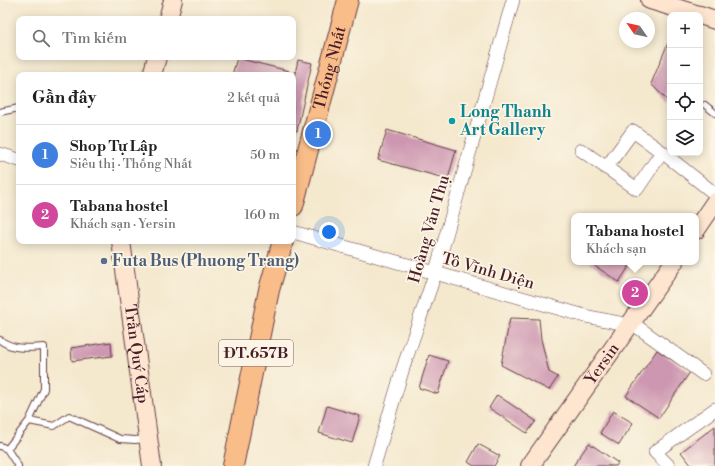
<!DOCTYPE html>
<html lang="vi">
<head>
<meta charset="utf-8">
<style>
	:root { --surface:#fff; --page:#f6f6f6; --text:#202124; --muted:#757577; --line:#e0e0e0; --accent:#d93025 }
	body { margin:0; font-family:"Libre Bodoni",serif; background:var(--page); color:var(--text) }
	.controls { position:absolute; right:12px; top:12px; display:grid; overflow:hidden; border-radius:8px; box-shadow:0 2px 10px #0003 }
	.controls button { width:36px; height:36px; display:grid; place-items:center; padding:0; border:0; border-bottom:1px solid var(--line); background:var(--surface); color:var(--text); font:20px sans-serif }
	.compass { position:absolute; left:619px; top:12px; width:36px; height:36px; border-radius:50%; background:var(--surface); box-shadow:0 2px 10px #0003; rotate:304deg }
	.you { position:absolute; left:329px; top:232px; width:14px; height:14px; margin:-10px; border:3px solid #fff; border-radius:50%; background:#1a73e8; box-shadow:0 0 0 6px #1a73e833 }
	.badge { display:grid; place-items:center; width:26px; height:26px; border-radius:50%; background:var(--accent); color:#fff; font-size:13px; font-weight:700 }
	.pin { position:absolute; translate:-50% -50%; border:2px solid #fff; box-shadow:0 1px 4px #0006 }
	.popup { position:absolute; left:571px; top:213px; width:128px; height:52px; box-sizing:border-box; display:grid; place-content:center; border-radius:8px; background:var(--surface); filter:drop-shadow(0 1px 3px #0005); font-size:13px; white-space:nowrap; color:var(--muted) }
	.popup b { font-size:15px; color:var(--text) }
	.popup::after { content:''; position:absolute; left:50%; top:100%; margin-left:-8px; border:8px solid transparent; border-top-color:var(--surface) }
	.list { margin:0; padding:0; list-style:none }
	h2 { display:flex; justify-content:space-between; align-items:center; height:52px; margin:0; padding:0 16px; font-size:17px }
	h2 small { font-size:13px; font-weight:400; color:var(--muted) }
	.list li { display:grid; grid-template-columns:26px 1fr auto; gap:12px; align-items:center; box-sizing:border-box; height:60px; padding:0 16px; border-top:1px solid var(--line) }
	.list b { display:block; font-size:15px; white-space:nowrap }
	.list p { margin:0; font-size:13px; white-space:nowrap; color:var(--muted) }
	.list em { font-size:13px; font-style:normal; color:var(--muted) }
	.icon { flex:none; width:22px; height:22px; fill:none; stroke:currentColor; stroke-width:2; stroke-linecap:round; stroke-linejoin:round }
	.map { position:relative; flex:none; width:715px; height:466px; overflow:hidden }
	.search { position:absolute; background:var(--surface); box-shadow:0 2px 10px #0003; left:16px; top:16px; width:280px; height:44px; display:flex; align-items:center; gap:10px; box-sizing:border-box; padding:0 14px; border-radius:8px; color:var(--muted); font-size:15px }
	.panel { position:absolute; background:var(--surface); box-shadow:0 2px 10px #0003; left:16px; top:72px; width:280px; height:172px; border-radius:8px }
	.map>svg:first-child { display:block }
</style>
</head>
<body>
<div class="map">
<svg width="715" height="466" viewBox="0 0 715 466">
	<rect width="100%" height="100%" fill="#fcf5e5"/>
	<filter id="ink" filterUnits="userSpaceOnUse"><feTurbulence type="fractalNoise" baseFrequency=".025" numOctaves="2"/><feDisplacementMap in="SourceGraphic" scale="8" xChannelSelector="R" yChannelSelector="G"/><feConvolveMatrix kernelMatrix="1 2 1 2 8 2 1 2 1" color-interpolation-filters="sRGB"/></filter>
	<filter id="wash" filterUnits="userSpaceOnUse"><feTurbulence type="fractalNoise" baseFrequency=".012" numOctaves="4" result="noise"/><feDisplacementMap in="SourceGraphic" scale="16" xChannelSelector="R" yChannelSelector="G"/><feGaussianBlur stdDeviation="0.9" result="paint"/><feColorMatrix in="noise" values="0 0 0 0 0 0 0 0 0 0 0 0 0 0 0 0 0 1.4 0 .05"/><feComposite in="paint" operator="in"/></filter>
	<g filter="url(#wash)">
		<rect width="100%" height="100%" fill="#f4e8cd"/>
		<g id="blocks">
			<path fill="#cd97b1" d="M670,38V103L651,84Z
				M237,58L289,71L288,75H232Z
				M298,60L312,63L297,131L293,130V83Z
				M387,130L456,150L448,179L378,160Z
				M589,262H632L619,282Z
				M510,318L539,319L541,339L549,372L558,377L549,390L501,365Z
				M111,342L112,356L72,361L71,348Z
				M657,350L690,372L659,418L626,396Z
				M429,355L448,361L438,394L419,388Z
				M497,395L536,421L527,433L489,408Z
				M327,406L360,416L352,443L319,433Z
				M613,411L633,423L619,445L600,433Z
				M715,426V466H692L681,452Z
				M589,443L618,463L616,466H573Z
				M478,444L500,456L494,466H474L468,462Z"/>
		</g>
	</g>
	<g filter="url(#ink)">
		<use href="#blocks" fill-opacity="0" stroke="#643d43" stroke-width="1"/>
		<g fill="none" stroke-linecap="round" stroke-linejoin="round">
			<g stroke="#643d43" stroke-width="8">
				<path id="lane" d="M705,105L715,113
					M0,112L19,108
					M0,340C13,350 28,348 44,347V389L29,421L7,449
					M29,421L54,426L69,416L120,439L135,440L147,439
					M0,446L7,449L18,466"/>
			</g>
			<g stroke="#643d43" stroke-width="14">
				<path id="street" d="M581,150L637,189L662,152L715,194
					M0,154L19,160
					M606,168L633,131L662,152
					M293,232L585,316L630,325
					M632,323L703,374
					M374,466L403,368L435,274L513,0
					M669,466L655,452L715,409"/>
			</g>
			<g stroke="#643d43" stroke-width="20">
				<g id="secondary">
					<path d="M650,0L699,15"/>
					<path d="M700,15L715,20"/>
					<path d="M168,19L173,0"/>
					<path d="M152,75L157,57"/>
					<path d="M696,230L715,202"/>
					<path id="s1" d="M121,241L152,466"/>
					<path id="s2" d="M530,466L674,262"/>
				</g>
			</g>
			<g stroke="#643d43" stroke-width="22">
				<g id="primary">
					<path id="s3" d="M293,206L348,0"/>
					<path d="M233,466L269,290L283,241"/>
				</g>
			</g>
			<use href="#lane" stroke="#fff" stroke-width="6"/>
			<use href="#street" stroke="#fff" stroke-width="13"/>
			<use href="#secondary" stroke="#fde5d0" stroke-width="18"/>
			<use href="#primary" stroke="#f9bd89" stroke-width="20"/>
		</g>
	</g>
	<circle fill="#0f9aa8" stroke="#fcf5e5" stroke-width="1.5" cx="452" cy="121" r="4"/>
	<circle fill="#5c6f8a" stroke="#fcf5e5" stroke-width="1.5" cx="104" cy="261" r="4"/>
	<g text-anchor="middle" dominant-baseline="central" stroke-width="3.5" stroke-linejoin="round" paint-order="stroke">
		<rect fill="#fcf5e5" stroke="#7f5f63" stroke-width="1" x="219" y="340" width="74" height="26" rx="3"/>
		<g font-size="15" font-weight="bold" fill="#4a1f2b">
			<text x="256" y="353">ĐT.657B</text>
		</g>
		<g font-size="16" fill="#4a1f2b" stroke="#fcf5e5">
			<text stroke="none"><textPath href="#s3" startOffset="143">Thống Nhất</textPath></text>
			<text transform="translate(429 229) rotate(-74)">Hoàng Văn Thụ</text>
			<text transform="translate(488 271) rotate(16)">Tô Vĩnh Diện</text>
			<text stroke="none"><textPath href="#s1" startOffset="114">Trần Quý Cáp</textPath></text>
			<text stroke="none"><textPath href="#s2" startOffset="125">Yersin</textPath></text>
		</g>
		<g font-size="16" font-weight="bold" fill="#0d838f" stroke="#fcf5e5" text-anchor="start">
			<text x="460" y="112">Long Thanh<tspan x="460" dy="18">Art Gallery</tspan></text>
		</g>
		<g font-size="16" font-weight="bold" fill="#4e5e75" stroke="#fcf5e5" text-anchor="start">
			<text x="112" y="261">Futa Bus (Phuong Trang)</text>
		</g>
	</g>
</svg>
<div class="controls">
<button>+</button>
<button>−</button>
<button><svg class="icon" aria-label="locate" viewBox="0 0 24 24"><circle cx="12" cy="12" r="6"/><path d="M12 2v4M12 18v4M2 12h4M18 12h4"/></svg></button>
<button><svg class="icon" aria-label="layers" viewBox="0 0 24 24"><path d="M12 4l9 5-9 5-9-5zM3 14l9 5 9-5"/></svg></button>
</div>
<svg class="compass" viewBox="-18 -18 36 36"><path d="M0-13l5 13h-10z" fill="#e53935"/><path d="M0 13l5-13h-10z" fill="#757577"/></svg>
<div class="you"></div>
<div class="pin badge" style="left:318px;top:134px;background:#3f7fe0">1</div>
<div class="pin badge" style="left:635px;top:293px;background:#d1479c">2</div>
<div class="popup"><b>Tabana hostel</b>Khách sạn</div>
<div class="search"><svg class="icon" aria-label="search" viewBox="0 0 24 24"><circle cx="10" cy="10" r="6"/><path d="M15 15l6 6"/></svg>Tìm kiếm</div>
<section class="panel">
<h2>Gần đây<small>2 kết quả</small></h2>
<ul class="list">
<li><span class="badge" style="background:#3f7fe0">1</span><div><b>Shop Tự Lập</b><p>Siêu thị · Thống Nhất</p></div><em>50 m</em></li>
<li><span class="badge" style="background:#d1479c">2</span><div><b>Tabana hostel</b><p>Khách sạn · Yersin</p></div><em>160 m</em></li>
</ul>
</section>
</div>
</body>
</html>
